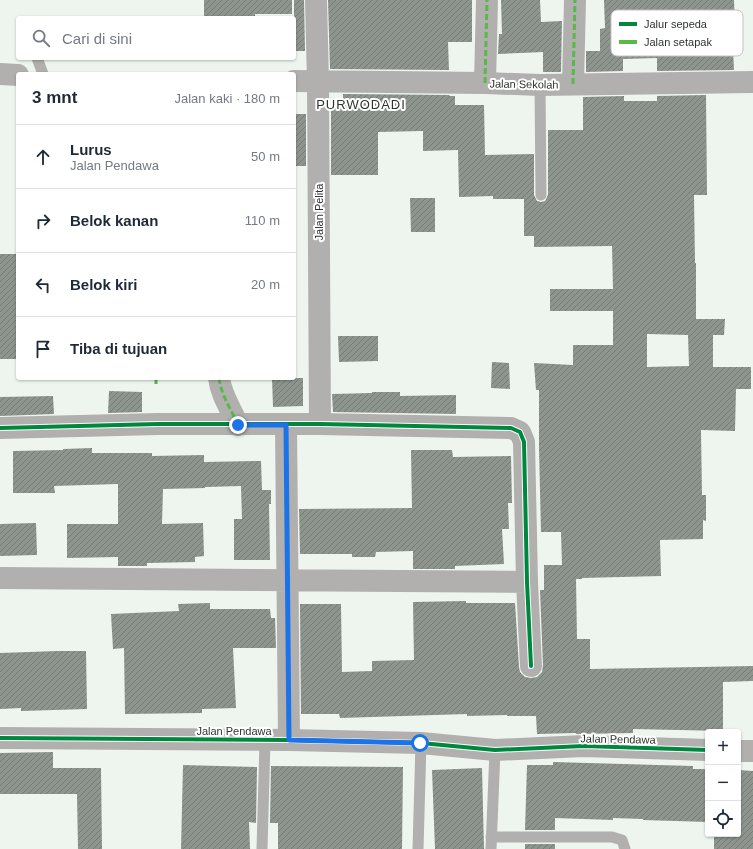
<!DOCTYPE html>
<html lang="id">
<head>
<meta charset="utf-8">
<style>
	:root { --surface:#fff; --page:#f2f2f3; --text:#1f2937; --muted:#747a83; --line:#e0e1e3 }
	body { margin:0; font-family:Arial,sans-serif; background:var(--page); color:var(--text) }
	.controls { position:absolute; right:12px; bottom:12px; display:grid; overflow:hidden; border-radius:4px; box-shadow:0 1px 3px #0004 }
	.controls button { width:36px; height:36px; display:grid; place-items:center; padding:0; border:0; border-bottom:1px solid var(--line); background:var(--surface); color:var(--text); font:20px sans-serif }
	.stop { position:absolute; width:12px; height:12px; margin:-9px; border:3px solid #1a73e8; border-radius:50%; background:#fff }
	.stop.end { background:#1a73e8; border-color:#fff; box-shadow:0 1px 4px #0008 }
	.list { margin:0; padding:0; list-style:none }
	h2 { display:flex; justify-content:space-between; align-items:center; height:52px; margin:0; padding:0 16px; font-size:17px }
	h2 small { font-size:13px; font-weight:400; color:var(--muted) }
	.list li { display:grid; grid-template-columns:26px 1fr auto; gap:12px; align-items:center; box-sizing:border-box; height:64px; padding:0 16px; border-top:1px solid var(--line) }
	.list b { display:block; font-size:15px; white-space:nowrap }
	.list p { margin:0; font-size:13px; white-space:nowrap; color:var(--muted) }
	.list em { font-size:13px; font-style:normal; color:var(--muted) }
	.icon { flex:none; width:22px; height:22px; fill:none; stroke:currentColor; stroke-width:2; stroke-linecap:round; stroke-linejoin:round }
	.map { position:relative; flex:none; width:753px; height:849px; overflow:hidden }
	.search { position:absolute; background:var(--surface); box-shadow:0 1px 3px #0004; left:16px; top:16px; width:280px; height:44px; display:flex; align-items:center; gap:10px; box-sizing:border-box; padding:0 14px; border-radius:4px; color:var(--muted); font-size:15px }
	.panel { position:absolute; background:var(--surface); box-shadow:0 1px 3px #0004; left:16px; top:72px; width:280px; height:308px; border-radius:4px }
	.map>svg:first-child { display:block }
</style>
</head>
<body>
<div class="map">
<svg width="753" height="849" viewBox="0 0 753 849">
	<defs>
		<pattern id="building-hatch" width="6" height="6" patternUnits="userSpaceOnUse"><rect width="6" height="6" fill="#8d958e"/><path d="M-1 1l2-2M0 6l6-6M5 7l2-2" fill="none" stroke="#747a74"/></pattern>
	</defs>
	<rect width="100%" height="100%" fill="#eef5ef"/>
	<path fill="url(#building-hatch)" fill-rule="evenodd" d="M204,0H292V14H255V17L204,18Z
		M294,0H304L305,51H294Z
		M328,0H472V42H448L449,70L330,69Z
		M501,0H540L541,22L562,21L561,72H543V52L498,54L499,34H502Z
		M604,0H734L735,29H732L734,70L657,71V58L623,59V71L586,72V51H600V29L605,28Z
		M343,94L449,95L450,96H455V105H484L485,155L534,154V195L537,201L541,202L545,201L548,195V130H583V97L624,96V101H657V96L706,95L707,195H694L695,263H696V319H725L724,335H713V367H751V389H736L735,431L701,430L702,495H706V521L703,520V539L660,540L661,576L582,578V579H576L577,639H590V669L753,666V681L723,682V731L633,729V733L576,734V733L537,734L536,716H507V715L467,716V714L340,718L339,714H301L300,604H341L342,672L372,671V661L414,660L413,602L466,601V603H515L519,667L520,672L525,677L531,678L537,677L542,672L543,665L540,590H544V565H562L561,532H541L539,448V390H536L534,363L573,365V345H613V311H550V289H613L612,246L534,247V236H524V199H493V196L459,197L458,150L423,151V131L378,132V175H331V101L343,100ZM647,334L688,335L689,366L647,367Z
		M294,114H306V166H294Z
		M410,198H435V232H411Z
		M0,254H18V359H0Z
		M338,336H378V361L339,362Z
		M492,362L509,363L510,389L491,388Z
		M272,378H303V406L273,407Z
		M109,391L142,392V412L108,413Z
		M372,392H400V396L456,395V414L333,412L332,394L372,393Z
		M53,396L54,414L0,416V397Z
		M92,448V453H152V456L204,455V462L261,461L262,490H271V504H269L270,560H234V519H242L241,486L205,487V488L163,489L162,524L203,523L204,556L195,557V562L147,563V566H118V557L67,558V524H118V484L54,486L55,493H13V451L63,450V449Z
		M411,450H452L453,457L511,456L512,503H508L509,529H502L504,564L455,566V569H413V551L376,552L375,557H352V554H300L299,509L412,508Z
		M36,523L37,555L0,556V524Z
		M210,603V609H270L271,618H275L276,648H233L236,708L202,709V713L125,714L124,648L113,649L111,614L179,611L178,604Z
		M58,651H86L87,709L21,711V708L0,709V653Z
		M53,752V768H101L102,849H78L77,794H0V753Z
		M553,762L693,766V769H708V822L643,820V819L613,818V820L555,818V830H525L527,765H553Z
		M183,765L257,767L256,823L249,822L250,849H181Z
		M271,766L403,767L402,849H278V823H270Z
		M482,768L484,849H435L432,770Z
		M738,770L753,771V849H714V834H738Z
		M525,844H555V849H525Z"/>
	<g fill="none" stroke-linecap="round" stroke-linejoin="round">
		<path stroke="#b1b0af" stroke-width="11" d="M37,58L43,74
			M540,85L541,195
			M491,837H612L622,840L625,849
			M262,849L265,741
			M418,849L421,743
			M491,849L495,750"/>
		<path stroke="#b1b0af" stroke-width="22" d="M316,0L318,82L320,424
			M0,74L18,75
			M294,81L485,83L540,85L753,82
			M485,83L487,0
			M573,84L575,0
			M219,378C221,395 231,409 238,425
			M286,425L289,740
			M0,428L158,424H320L511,428L520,432L524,442L527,582L531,666
			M0,578L527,582
			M0,738L289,740L421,743L495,750L584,746L708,750
			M738,751H753"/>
		<path stroke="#58b947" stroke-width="3" stroke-dasharray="6 3" stroke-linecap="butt" d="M485,83L487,0
			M573,84L575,0
			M156,378V385
			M219,378C221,395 231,409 238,425"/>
		<g stroke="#fff" stroke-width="6">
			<path id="cycleway" d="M0,428L158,424H320L511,428L520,432L524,442L527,582L531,666
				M0,738L289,740L421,743L495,750L584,746L708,750"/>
		</g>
		<use href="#cycleway" stroke="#00873e" stroke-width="4"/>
	</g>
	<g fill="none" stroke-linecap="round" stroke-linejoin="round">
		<path stroke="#1a73e8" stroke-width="5" d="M238,425H286L289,740L420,743"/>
	</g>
	<g text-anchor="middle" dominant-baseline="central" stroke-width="4" stroke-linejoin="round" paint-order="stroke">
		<g font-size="11" fill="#2e342f" stroke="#fff">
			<text transform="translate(524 84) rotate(1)">Jalan Sekolah</text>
			<text transform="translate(319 212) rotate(-90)">Jalan Pelita</text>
			<text x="234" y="731">Jalan Pendawa</text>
			<text transform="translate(618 739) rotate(1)">Jalan Pendawa</text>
		</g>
		<g font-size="13" letter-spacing="1" fill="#2e342f" stroke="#fff">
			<text x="361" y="104">PURWODADI</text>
		</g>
	</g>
	<rect x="611" y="10" width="132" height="46" rx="6" fill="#fff" stroke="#c0c2c1" stroke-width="1"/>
	<rect x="619" y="22" width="18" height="4" fill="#00873e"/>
	<rect x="619" y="40" width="18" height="4" fill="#58b947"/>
	<g font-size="11" fill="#2e342f">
		<text x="644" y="28">Jalur sepeda</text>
		<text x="644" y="46">Jalan setapak</text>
	</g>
</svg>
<div class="controls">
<button>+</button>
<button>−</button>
<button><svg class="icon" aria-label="locate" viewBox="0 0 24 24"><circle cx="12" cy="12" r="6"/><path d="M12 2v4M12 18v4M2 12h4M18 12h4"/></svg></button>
</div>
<div class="stop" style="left:420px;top:743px"></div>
<div class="stop end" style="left:238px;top:425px"></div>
<div class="search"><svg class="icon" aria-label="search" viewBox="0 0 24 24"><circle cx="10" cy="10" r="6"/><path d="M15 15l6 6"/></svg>Cari di sini</div>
<section class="panel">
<h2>3 mnt<small>Jalan kaki · 180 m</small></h2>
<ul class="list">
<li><svg class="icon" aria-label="ahead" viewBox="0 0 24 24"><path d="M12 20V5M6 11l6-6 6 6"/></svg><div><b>Lurus</b><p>Jalan Pendawa</p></div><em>50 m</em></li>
<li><svg class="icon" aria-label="right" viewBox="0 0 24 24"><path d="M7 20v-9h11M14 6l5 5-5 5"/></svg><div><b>Belok kanan</b></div><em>110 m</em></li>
<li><svg class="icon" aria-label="left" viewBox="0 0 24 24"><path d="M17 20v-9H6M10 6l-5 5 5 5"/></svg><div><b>Belok kiri</b></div><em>20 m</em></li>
<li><svg class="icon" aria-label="arrive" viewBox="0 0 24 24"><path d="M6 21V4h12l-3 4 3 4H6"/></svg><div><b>Tiba di tujuan</b></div></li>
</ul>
</section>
</div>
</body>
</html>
